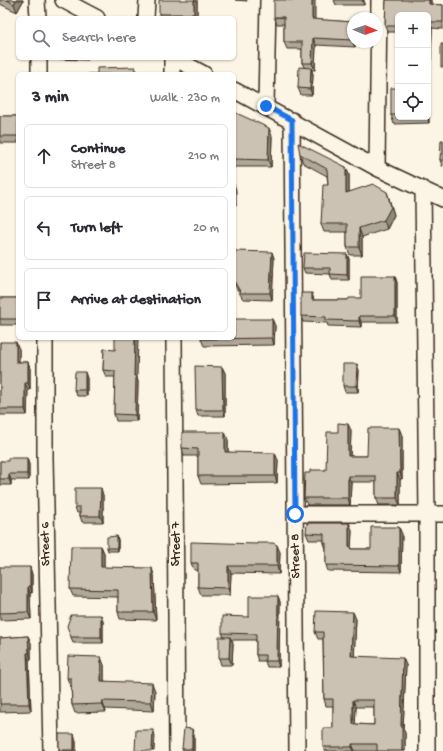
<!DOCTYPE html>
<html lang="en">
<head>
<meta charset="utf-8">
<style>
	:root { --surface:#fff; --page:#f7f7f7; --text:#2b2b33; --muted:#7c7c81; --line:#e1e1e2 }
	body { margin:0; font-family:"Gochi Hand",sans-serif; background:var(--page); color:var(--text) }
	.controls { position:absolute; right:12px; top:12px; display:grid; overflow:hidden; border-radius:6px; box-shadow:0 1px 3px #0004 }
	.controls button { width:36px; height:36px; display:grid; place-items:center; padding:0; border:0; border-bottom:1px solid var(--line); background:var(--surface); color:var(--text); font:20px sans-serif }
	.compass { position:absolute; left:347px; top:12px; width:36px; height:36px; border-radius:50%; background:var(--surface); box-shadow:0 1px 3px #0004; rotate:92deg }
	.stop { position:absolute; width:12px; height:12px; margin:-9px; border:3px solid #1a73e8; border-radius:50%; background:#fff }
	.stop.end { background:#1a73e8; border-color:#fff; box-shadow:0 1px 4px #0008 }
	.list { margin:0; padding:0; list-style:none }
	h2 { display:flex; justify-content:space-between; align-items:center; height:52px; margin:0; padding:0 16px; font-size:17px }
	h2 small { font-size:13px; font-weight:400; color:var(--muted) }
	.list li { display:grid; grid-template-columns:26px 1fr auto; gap:12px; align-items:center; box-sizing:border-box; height:64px; margin:0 8px 8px; padding:0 8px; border:1px solid var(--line); border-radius:6px }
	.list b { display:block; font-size:15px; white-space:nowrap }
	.list p { margin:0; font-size:13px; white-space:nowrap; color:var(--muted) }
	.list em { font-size:13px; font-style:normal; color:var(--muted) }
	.icon { flex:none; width:22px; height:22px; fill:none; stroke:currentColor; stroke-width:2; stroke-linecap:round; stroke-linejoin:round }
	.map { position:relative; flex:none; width:443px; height:751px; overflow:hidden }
	.search { position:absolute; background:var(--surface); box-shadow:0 1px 3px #0004; left:16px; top:16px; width:220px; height:44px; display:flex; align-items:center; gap:10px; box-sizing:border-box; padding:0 14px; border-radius:6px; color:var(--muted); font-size:15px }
	.panel { position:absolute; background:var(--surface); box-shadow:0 1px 3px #0004; left:16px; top:72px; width:220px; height:268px; border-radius:6px }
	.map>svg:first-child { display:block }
</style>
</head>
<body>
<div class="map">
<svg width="443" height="751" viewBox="0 0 443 751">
	<rect width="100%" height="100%" fill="#fcf5e5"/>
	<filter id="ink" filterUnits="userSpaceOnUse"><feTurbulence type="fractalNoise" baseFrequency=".025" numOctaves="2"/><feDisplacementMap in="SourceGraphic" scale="8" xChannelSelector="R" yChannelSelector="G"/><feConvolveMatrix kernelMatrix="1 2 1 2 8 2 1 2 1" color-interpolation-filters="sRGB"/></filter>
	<g filter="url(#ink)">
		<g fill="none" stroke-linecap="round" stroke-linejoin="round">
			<g stroke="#3b2a1e" stroke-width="18">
				<path id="minor" d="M37,0L38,18
					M63,0L97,18
					M146,18L147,0
					M39,58V74
					M172,58V74
					M174,58L204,74
					M234,90L377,168L443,199
					M266,106L268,0
					M292,120L297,751
					M377,168L379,0
					M423,189L427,514V751
					M45,338V458L51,751
					M174,338L177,751
					M295,514H443"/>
			</g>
			<use href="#minor" stroke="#fcf5e5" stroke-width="15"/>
		</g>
		<path fill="#afa79a" stroke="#3b2a1e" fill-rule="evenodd" d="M0,0H23V1L17,12L0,4Z
			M197,0V18H160L159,14Z
			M235,0H247V1Z
			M334,0H364V5H336Z
			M386,0H431V4L443,5V29L432,28L431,60H428V15H398V32H388L385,26Z
			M274,17L353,22L355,47L316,45L315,70H311L313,74L312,95H301L298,88L304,67L302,63V49H287L284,42V24H277Z
			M51,58H88V60L51,59Z
			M398,88V117H428V97L429,123L394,124L391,115Z
			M234,112L272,136L271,167H234Z
			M0,116H18V143H0Z
			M443,140V166H442L440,160Z
			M300,154L346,167L349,175V192H387L394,215L387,229L362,237V255H350L347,247V232H324L321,224L328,185L327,176L303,163Z
			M234,251L274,258L272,300L243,299L234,284Z
			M347,254L349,259V280H332L330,274L305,273L303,268Z
			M397,282V322H361V327L328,326L327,323L303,322L301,316L314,300H348L361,298Z
			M0,298H18V325H0Z
			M272,319L275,326L274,345L204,346L201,339Z
			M0,342L19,349V362H28L30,368V389H28L27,415H0Z
			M104,349L137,377L138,382L137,421H116L114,414L115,377H106L103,370Z
			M222,367L225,373V416H198L196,410Z
			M359,370L358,392H345L343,386Z
			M87,378V396H77L74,390Z
			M351,430L350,456H367L402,435V479H400V505H379L376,498V482H351L350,505H307L304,498L310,473L326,470L338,432Z
			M228,440V452L278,460L277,483L201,484L198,476V456H184L182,448Z
			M0,461L29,464V480H11V485H0Z
			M103,495V522H82L80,516V513H77L75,507Z
			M349,523L352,530L351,549H371L402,534L401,572L328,571L326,565V549L324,543V540H309L306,533Z
			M117,536L118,540V551H108L107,548Z
			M101,546L104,553V567L154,575L156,620L120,619L118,612V597L73,596L70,589Z
			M280,552L279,574L231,573L230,595H201L198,587V570H194L191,563Z
			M0,567L32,574V593H30L31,619L0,620Z
			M278,596L280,602L279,667H267L265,661H258L256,655V640H231L233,643L232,665H221L219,658L224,637L222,633L249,617Z
			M356,619L354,656L406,665L403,729L405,733V751H325L323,747L333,728V706H326L324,699L323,639H318L315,632ZM356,707H374V725L355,724Z
			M103,621V643H73L71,637Z
			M28,636L31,643V660H29L31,711L0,712V638Z
			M104,665V681L155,691L154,711L105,709L106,712L75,713L72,705L71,686H70L67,678Z
			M194,735V751H183L182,749Z
			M76,741V751H60L59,750Z"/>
		<path fill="#8f887d" stroke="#3b2a1e" d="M16,0H23V1L17,12L14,4Z
			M194,0H197V18H195L194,14Z
			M312,0H315V26L312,19Z
			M362,0H364V5Z
			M429,0H431V10L429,4Z
			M353,22V42H355V47L352,40Z
			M429,22L432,28L431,60L429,54Z
			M313,38L316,45L315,70L312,63Z
			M135,67L138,74H135Z
			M311,68L313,74L312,95L310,89Z
			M428,96V97L429,123L427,117H428Z
			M269,128L272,136L271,167L268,160Z
			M346,167L349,175V201L346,193Z
			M234,184L236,190V206L234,201Z
			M387,192L394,215L387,229L384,220Z
			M359,228L362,237V255L359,247Z
			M272,252L274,258L272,300L270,293Z
			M347,254L349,259V280L347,275Z
			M395,276L397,282V322L395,316Z
			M312,293L314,300V306L312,300Z
			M359,316L361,322V327L359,321Z
			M272,319L275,326L274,345L272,338Z
			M135,338H138L137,377L138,382L137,421L135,415L134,376Z
			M16,342L19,349V368L16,362Z
			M28,362L30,368V389L28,383Z
			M357,364L359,370L358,392L356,386Z
			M222,367L225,373V416L223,410Z
			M85,372L87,378V396L85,390Z
			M25,383L28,389L27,415L25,409Z
			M348,424L351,430L350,463L348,456Z
			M399,428L402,435V479L400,473Z
			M225,432L228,440V460L225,452Z
			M275,453L278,460L277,483L275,476Z
			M27,458L29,464V480L27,474Z
			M397,473L400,479V505L397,498Z
			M9,474L11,480V485L9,479Z
			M348,476L351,482L350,505L348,498Z
			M101,488L103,495V522L100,516Z
			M349,523L352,530L351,553L349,547Z
			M399,527L402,534L401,572L399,566Z
			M117,536L118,540V551L117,548Z
			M277,545L280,552L279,574L277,566Z
			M101,546L104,553V574L101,567Z
			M228,566L231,573L230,595L228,588Z
			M30,567L32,574V593L30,586Z
			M152,568L154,575L156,620L153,612Z
			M28,586L30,593L31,619L28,612Z
			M278,596L280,602L279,667L277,661Z
			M353,612L356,619L354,663L351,656Z
			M101,615L103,621V643L101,637Z
			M28,636L31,643V660L29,653Z
			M230,637L233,643L232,665L229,658Z
			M27,653L29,660L31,711L29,704Z
			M101,657L104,665V690L101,681Z
			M403,658L406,665L403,729L405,733V751H402L401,726Z
			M152,683L155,691L154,711L151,702Z
			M353,700L356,707L355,731L353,724Z
			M102,701L105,709L106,712L102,704Z
			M192,729L194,735V751H192Z
			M153,730L155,736L154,751H152Z
			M74,734L76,741V751H74Z
			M352,744L355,751H354L352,747Z"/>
		<path fill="#ccc2b3" stroke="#3b2a1e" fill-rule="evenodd" d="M7,0H16L14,4Z
			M159,0H194V14H159Z
			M274,0H312V19L353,22L352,40L313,38L312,63H302V42H284V17H274Z
			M386,0H429V4L443,5V22H429V54H428V15H398V26H385Z
			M441,44H443V67H441Z
			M135,67V74H88H97V68Z
			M299,67L311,68L310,89L298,88Z
			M391,88H398V115H391Z
			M234,112L269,128L268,160L234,159Z
			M0,116H18V136H0Z
			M441,140H443V160H440Z
			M298,143L346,167V193L373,184L387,192L391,207L384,220L359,228V247H347V224H321L323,185H328L327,169L300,154Z
			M234,251L272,252L270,293H241L234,281Z
			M304,253L347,254V275L330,274V268H303Z
			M361,276H395V316H359V321L326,320V317L301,316V293H312V300H348L349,298H361Z
			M0,298H18V319H0Z
			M234,319H272V338L201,339V338H234Z
			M115,338H135L134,376H136L135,415L114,414L115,371L103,370L104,349L115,350Z
			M0,342H16V362H28V383H25V409H0Z
			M343,364H357L356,386H343Z
			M195,366L222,367L223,410H196Z
			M75,372H85V390H74Z
			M338,423L348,424V456H367L368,428H399L400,473H397V498H376V476H348V498H304L305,473H310V470H326L327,432H338Z
			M182,432H225V452L275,453V476H198V449L182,448Z
			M8,458H27V474H9V479H0V461H8Z
			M75,488H101L100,516H80V507H75Z
			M307,523H349V547L351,549H371V527H399V566L326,565V543H324V534L306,533Z
			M117,536V548H107V537Z
			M191,542L257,544V543H273L277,545V566H228V588L198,587V563H191Z
			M71,546H101V567L152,568L153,612H118V590L70,589Z
			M0,567H30V586H28V612L0,613Z
			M249,596H278L277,661H265V655H256V634L222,633V616L249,617Z
			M316,611L353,612L351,656L403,658L401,726H402V751H377V744H352V747H323V728H333V699H324L323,632H315ZM353,700H374V725L353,724Z
			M71,615H101V637H71L67,626Z
			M28,636L29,653H27L29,704H0V638Z
			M219,637H230L229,658H219Z
			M68,656L101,657V681L152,683L151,702L102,701V704L72,705L71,678H67Z
			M184,728L192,729V749H182Z
			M136,730H153L152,751H135Z
			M59,734H74V750H59Z"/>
	</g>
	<g fill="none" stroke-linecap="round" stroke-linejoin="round" filter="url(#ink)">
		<path stroke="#1a73e8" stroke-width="5" d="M266,106L292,120L295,514"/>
	</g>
	<g text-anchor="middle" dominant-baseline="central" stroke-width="3.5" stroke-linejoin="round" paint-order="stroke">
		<g font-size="13" fill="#3b2a1e" stroke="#fcf5e5">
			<text transform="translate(46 544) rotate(-91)">Street 6</text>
			<text transform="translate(176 544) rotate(-90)">Street 7</text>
			<text transform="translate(296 556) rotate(-91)">Street 8</text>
		</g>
	</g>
</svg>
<div class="controls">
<button>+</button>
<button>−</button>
<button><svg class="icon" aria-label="locate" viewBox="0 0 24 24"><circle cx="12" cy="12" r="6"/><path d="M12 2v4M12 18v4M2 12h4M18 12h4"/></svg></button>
</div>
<svg class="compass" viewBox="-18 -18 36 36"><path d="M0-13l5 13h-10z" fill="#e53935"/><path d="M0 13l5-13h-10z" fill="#7c7c81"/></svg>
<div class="stop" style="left:295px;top:514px"></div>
<div class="stop end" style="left:266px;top:106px"></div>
<div class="search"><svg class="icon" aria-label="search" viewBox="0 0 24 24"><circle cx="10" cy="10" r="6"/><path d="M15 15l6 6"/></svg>Search here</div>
<section class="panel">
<h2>3 min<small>Walk · 230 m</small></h2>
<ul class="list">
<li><svg class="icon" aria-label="ahead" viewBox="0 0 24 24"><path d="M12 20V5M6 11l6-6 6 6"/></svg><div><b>Continue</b><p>Street 8</p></div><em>210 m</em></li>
<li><svg class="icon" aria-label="left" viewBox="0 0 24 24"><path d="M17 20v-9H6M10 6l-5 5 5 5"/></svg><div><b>Turn left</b></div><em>20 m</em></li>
<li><svg class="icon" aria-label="arrive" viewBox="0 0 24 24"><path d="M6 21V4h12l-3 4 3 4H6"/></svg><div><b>Arrive at destination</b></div></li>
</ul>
</section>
</div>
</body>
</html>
